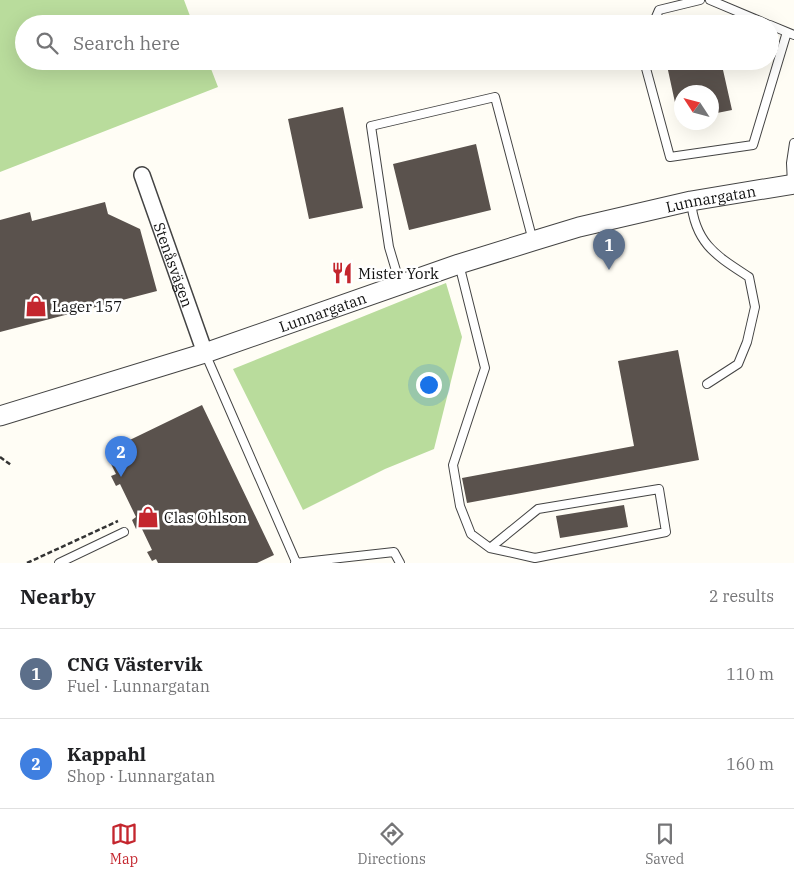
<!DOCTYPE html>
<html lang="en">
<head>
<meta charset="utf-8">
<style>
	:root { --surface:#fff; --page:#f2f2f2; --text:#202124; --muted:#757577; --line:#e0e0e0; --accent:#c4262e }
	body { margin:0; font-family:"IBM Plex Serif",serif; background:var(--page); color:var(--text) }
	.compass { position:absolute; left:674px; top:85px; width:45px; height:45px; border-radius:50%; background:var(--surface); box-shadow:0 5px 20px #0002; rotate:306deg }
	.you { position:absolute; left:428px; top:384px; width:18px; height:18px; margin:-12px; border:4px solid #fff; border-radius:50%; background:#1a73e8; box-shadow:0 0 0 8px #1a73e833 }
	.badge { display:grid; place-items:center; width:32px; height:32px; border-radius:50%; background:var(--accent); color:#fff; font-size:16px; font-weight:700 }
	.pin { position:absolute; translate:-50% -41px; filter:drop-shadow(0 1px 2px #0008) }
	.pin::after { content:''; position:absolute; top:26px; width:18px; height:15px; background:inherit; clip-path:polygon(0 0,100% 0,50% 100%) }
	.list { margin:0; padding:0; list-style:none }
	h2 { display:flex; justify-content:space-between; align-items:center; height:65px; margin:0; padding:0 20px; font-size:21px }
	h2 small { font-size:16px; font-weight:400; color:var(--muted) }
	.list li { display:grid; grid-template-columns:32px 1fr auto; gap:15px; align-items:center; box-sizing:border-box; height:90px; padding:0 20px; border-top:1px solid var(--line) }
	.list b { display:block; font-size:19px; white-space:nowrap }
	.list p { margin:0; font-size:16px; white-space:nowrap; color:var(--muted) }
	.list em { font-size:16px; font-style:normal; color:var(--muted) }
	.icon { flex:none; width:28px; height:28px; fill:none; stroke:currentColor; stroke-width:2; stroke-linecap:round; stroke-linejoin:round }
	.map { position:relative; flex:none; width:794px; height:563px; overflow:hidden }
	.search { position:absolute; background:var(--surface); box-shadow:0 5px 20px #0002; left:15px; right:15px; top:15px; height:55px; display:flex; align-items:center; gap:12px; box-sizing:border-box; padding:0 18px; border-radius:28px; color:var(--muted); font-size:19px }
	.sheet { height:245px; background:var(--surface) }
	nav { display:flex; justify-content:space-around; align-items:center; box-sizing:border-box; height:70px; border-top:1px solid var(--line); background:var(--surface); font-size:14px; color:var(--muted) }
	nav a { display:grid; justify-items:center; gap:2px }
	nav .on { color:var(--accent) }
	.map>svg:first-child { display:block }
</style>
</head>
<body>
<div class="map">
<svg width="794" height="563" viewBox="0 0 794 563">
	<rect width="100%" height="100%" fill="#fffdf5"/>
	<path fill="#b9dc9c" d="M0,0H184L193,24H24V61H208L218,87L0,172Z
		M446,283L462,337L434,449L385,469L303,510L233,369Z"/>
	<path fill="#5a524d" d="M712,18L713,24H690V23Z
		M666,61H721L732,110L712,114V92H682V121H679Z
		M343,107L363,208L309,219L288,119Z
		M476,144L491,210L409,230L393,164Z
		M105,202L108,214L140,229L157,291L0,332V220L30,212L32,221Z
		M678,350L699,460L467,503L462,478L634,446L618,361Z
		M202,405L274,555L257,563H158L156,559L152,561L147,552L152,550L141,527L136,529L132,520L136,517L120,484L116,486L111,476L116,474L105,452Z
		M624,505L628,527L560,538L556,516Z"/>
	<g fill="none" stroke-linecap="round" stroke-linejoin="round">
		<g stroke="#444" stroke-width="10">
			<path id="service" d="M710,0L767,24
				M653,24L659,10L700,0
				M770,25L794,35
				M644,61L670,157L753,145L787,32
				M792,184L791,163L794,143
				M691,201C695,244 717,256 749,277L755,307L747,342L738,364L707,384
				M459,264L485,368L453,465L460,506L471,534L490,548L535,558L666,532L659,489L538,509L490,548
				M400,284L389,247L371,126L495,97L533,241
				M205,353L296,562
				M59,563L124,532
				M295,563L394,552L400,563"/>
		</g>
		<g stroke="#444" stroke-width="18">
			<g id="minor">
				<path id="s1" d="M142,175L205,353"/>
			</g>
		</g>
		<g stroke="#444" stroke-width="21">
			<g id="tertiary">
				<path id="s2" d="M0,416L205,353L459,264L533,241L579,227L691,201L794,184"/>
			</g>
		</g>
		<path stroke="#333" stroke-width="2.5" stroke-dasharray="5 2.5" stroke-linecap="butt" d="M0,457L11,465
			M27,563L118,521"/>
		<use href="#service" stroke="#fff" stroke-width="8"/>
		<use href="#minor" stroke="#fff" stroke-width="15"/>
		<use href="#tertiary" stroke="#fff" stroke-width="19"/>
	</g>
	<defs>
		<g id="restaurant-bare" transform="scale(1.725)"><path d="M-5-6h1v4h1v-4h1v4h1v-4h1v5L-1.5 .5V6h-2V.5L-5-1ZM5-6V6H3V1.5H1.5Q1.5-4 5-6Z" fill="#c4262e" stroke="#fff" stroke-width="2.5" paint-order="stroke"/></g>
		<g id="shop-bare" transform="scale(1.725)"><path d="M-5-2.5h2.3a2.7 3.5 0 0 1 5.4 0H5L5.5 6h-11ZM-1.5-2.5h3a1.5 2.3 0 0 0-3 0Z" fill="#c4262e" stroke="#fff" stroke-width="2.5" paint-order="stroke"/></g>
	</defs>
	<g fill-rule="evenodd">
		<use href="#restaurant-bare" x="342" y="273"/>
		<use href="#shop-bare" x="36" y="306"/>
		<use href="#shop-bare" x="148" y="517"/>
	</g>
	<g text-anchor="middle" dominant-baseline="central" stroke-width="5" stroke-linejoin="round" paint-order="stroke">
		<g font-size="15" fill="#111" stroke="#fff">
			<text stroke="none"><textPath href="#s2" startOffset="744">Lunnargatan</textPath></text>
			<text stroke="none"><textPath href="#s1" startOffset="95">Stenåsvägen</textPath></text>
			<text stroke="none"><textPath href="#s2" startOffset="339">Lunnargatan</textPath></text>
		</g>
		<g font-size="15" fill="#111" stroke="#fff" text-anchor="start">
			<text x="358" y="273">Mister York</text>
			<text x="52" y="306">Lager 157</text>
			<text x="164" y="517">Clas Ohlson</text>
		</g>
	</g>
</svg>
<svg class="compass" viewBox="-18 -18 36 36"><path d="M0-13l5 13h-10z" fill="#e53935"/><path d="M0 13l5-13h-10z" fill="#757577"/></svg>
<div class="you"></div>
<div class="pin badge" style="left:609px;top:270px;background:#5c6f8a">1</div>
<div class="pin badge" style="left:121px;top:477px;background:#3f7fe0">2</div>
<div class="search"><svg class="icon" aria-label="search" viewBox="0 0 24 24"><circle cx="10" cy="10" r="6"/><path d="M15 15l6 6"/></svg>Search here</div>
</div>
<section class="sheet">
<h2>Nearby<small>2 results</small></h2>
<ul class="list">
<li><span class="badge" style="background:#5c6f8a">1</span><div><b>CNG Västervik</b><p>Fuel · Lunnargatan</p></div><em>110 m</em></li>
<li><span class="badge" style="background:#3f7fe0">2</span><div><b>Kappahl</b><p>Shop · Lunnargatan</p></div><em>160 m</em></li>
</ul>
</section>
<nav>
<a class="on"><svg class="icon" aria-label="map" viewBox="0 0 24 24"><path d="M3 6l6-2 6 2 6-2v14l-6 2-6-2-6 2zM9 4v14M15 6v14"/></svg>Map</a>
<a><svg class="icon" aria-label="directions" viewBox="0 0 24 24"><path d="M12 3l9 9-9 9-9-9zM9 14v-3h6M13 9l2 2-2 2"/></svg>Directions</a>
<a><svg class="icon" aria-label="saved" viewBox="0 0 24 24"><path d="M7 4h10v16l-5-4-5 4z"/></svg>Saved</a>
</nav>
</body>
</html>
